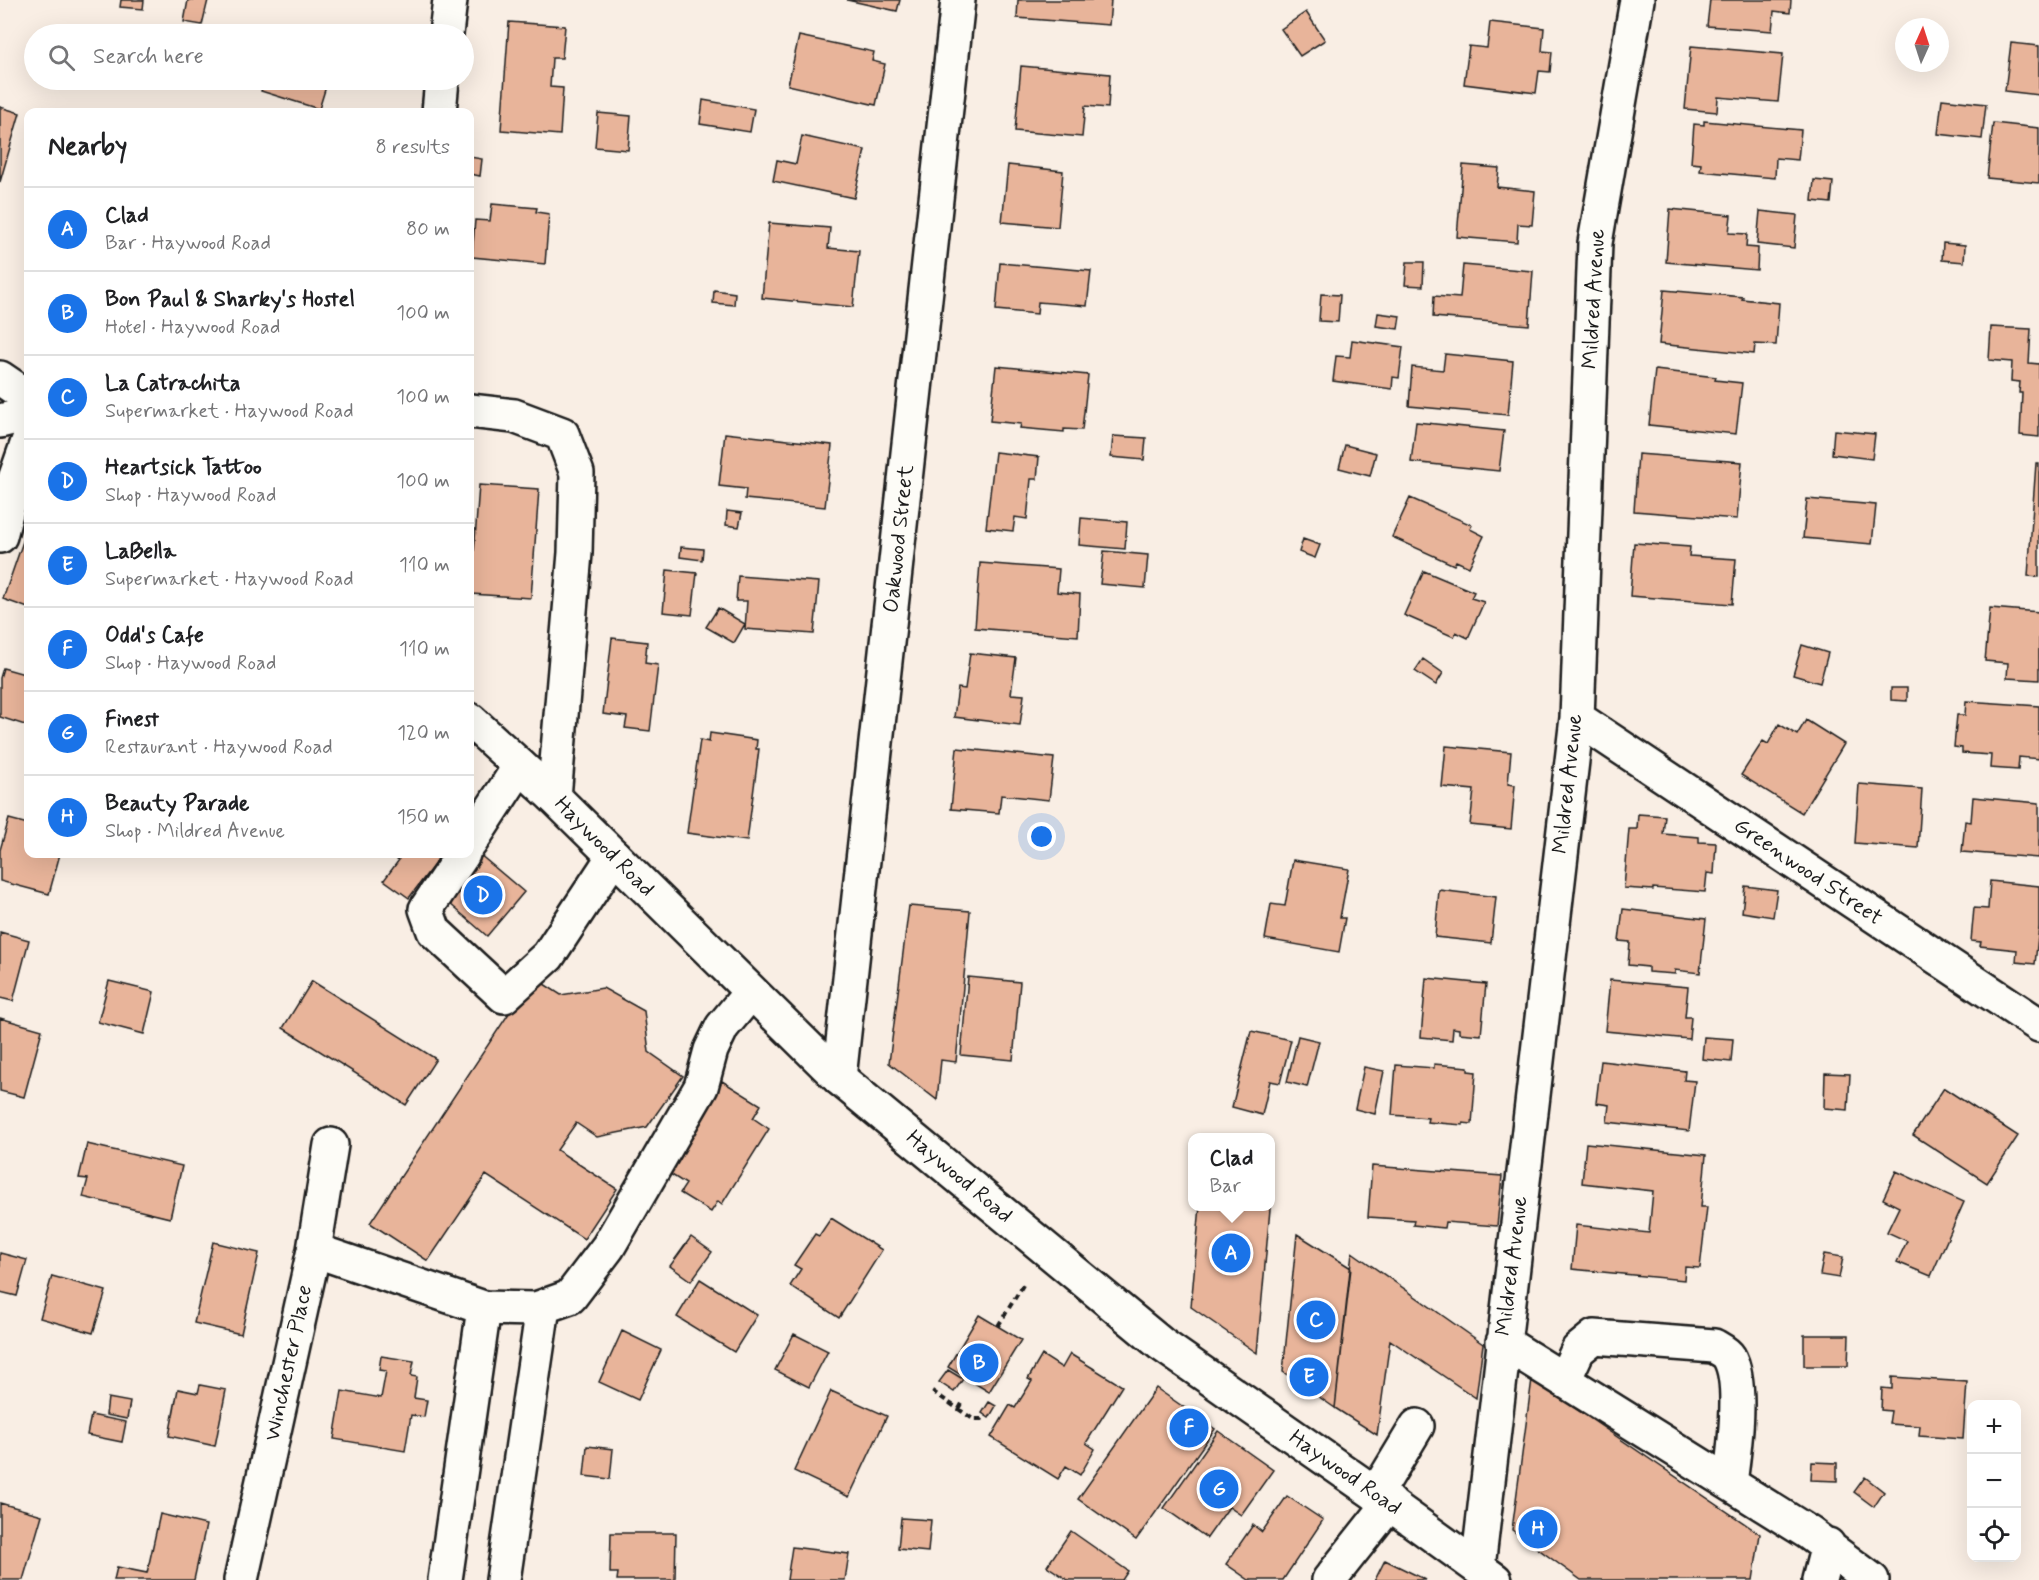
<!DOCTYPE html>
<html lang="en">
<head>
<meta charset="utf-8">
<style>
	:root { --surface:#fff; --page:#f2f2f2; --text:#202124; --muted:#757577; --line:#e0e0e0; --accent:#1a73e8 }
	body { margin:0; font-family:Mynerve,sans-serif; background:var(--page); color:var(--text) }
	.controls { position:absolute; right:18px; bottom:18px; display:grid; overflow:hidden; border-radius:12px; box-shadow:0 6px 24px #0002 }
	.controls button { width:54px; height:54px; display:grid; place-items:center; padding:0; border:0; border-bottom:2px solid var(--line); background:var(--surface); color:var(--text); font:30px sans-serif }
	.compass { position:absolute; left:1895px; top:18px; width:54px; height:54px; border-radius:50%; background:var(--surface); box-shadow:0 6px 24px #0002; rotate:3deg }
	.you { position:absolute; left:1042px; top:837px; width:21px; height:21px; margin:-15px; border:4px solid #fff; border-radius:50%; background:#1a73e8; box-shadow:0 0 0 9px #1a73e833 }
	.badge { display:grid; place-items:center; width:39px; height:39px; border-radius:50%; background:var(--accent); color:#fff; font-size:20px; font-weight:700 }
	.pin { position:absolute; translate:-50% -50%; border:3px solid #fff; box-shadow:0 2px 6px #0006 }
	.popup { position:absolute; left:1188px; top:1133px; width:87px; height:78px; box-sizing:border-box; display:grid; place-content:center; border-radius:12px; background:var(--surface); filter:drop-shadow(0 2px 4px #0005); font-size:20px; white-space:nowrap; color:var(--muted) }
	.popup b { font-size:22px; color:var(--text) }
	.popup::after { content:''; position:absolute; left:50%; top:100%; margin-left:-12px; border:12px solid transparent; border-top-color:var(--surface) }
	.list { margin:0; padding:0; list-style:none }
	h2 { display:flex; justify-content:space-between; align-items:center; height:78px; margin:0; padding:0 24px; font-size:26px }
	h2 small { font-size:20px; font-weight:400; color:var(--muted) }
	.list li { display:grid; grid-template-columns:39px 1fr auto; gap:18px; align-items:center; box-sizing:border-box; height:84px; padding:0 24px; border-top:2px solid var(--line) }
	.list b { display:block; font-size:22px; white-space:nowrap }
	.list p { margin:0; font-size:20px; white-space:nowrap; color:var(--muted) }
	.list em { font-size:20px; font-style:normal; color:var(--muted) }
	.icon { flex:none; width:33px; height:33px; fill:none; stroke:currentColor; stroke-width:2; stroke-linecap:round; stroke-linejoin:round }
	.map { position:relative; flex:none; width:2039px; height:1580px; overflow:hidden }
	.search { position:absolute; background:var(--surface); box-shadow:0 6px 24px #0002; left:24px; top:24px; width:450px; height:66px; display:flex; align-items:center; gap:15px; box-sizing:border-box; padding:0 21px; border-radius:33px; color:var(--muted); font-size:22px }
	.panel { position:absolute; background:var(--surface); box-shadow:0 6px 24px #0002; left:24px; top:108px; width:450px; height:750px; border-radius:12px }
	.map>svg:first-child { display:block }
</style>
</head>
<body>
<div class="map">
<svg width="2039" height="1580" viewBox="0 0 2039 1580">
	<rect width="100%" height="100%" fill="#f9eee4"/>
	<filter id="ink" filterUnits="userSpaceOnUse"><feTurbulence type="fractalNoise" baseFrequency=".0167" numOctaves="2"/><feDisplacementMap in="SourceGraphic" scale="12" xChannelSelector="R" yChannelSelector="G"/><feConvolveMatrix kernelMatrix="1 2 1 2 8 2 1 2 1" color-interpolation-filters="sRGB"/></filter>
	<g filter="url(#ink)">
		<path fill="#e8b49a" stroke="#1c1c1c" stroke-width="1.5" d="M121,0H144L143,9L120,7Z
			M188,0H208L202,25L184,22Z
			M847,0H900L897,11Z
			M1018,0H1111L1109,25L1017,18Z
			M1710,0H1791L1790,13L1774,11L1772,31L1707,26Z
			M1306,12L1325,40L1300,56L1281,29Z
			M509,22L565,26L562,58H552L550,87L563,88L560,135L501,130Z
			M1490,22L1544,28L1542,51L1552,52L1550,72L1539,71L1536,93L1464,84L1469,46L1487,48Z
			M799,36L874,52L872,61L885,64L876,105L788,85Z
			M2011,43L2039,46V95L2005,91Z
			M1691,46L1783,54L1778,102L1718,97L1717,112L1685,109Z
			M1021,66L1110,74L1108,108L1085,106L1082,137L1015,131Z
			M265,80H328L319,109L261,91Z
			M1942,99L1986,104L1982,139L1938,134Z
			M703,100L754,109L750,132L700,124Z
			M0,107L20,113L0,182Z
			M598,113L631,116L628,150L595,147Z
			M1704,121L1801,130L1798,160L1776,158L1775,178L1700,171L1701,164L1691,163L1694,124L1704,125Z
			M1993,123L2039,128V183L1987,178Z
			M802,136L865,150L854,198L773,181L777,160L796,164Z
			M470,157L482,159L480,176L470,174Z
			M1008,165L1063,171L1058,227L1002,222Z
			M1463,165L1499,168L1497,187L1535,191L1532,225L1518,224L1517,242L1457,237Z
			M1814,180L1833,182L1831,203L1812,201Z
			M492,204L537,208L536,212L549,214L545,264L472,257L475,220L490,221Z
			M1670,209L1731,215L1729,233L1747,234L1746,247L1758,248L1757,270L1666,262Z
			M1760,211L1797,215L1794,248L1757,244Z
			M769,223L830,228L828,248L859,251L853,307L762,298Z
			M1943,243L1965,245L1964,262L1942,260Z
			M1407,262H1424L1423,286L1405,285Z
			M1000,263L1091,271L1087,306L1038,302L1037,314L996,310Z
			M1463,265L1533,271L1529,325L1433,317L1434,296L1460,298Z
			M714,290L735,293L734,305L713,303Z
			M1664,290L1743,297L1742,299L1779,303L1776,345L1755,344L1754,354L1659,344Z
			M1321,294L1340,295L1338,322L1319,321Z
			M1378,313L1400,316L1398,329L1376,326Z
			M1991,327L2031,329L2029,363L2039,364V437L2020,435L2022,393H2019L2020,382L2011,381L2012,362L1989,360Z
			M1352,340L1403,347L1399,378L1393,377L1392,389L1333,381L1336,356L1350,357Z
			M1445,354L1513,361L1508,415L1409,406L1412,367L1443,370Z
			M996,366L1088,375L1082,430L1064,429V432L1020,428L1021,424L990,421Z
			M1655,370L1716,377L1715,380L1742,383L1736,434L1649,425Z
			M1416,422L1504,431L1499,471L1411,462Z
			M1834,430L1875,434L1872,459L1832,454Z
			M725,433L832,445L825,507L745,499L746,489L719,486Z
			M1113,436L1146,438L1144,460L1111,457Z
			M1345,445L1376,453L1370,476L1339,468Z
			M995,452L1039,457L1037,479H1031L1027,519L1015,517L1013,531L986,528Z
			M1638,454L1742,462L1737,519L1634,511Z
			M2036,463H2039V577L2028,576Z
			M479,485L539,489L531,598L471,594Z
			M1410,498L1472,525L1470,529L1484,536L1469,567L1456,561L1454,565L1392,537Z
			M1807,499L1876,505L1872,544L1803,538Z
			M727,511L742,513L739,527L726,525Z
			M1081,518L1127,522L1125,549L1079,545Z
			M27,530H28V608L3,599Z
			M1303,539L1320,545L1315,558L1299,552Z
			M1634,543L1690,547L1689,556L1736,559L1732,604L1630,596Z
			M681,547L703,549L702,560L680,557Z
			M1104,551L1148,555L1145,588L1100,584Z
			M980,563L1059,569L1057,592L1080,594L1078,636L975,628Z
			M667,570L697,573L692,615L663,612Z
			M1424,571L1474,592L1471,598L1484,602L1468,638L1456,632L1454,637L1404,615Z
			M738,576L819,582L814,634L745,629L747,601H736Z
			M718,608L745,624L734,643L706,627Z
			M1990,608L2039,612V680L2007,678L2008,663L1985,661Z
			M612,638L647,642L645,663L658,665L650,731L625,728L627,717L603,714Z
			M1802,645L1828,653L1820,683L1793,675Z
			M970,653L1016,658L1011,694L1024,695L1020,725L954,717L958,688L965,689Z
			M1423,659L1443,673L1436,685L1415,671Z
			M3,668L28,675V726L0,717V678Z
			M1891,688H1907V701L1891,700Z
			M1966,701L2039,706V759L2019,757L2018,770L1990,768L1991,755L1962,753V748L1954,747L1957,715H1965Z
			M1806,720L1844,744L1802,813L1741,775L1763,741L1768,744L1779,724L1797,735Z
			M710,733L757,740L756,749H759L747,841L687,833L700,740L709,742Z
			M1446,746L1511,752L1508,784L1515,785L1511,829L1470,825L1474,790L1442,787Z
			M957,748L1054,758L1049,800L1001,795L999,813L951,809Z
			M1859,784L1922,789L1918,848L1855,843Z
			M1973,797L2039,803V858L1962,852L1965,821L1971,822Z
			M1638,814L1665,816L1663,834L1699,837V842L1716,843L1714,874L1707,873L1705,892L1653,888V890L1624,888L1629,829H1637Z
			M9,819L28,824V854H60L49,894L0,881V850Z
			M389,854H442L409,898L384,880L399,860Z
			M479,854L524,892L487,936L442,897Z
			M1293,860L1349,869L1340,918H1345L1339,952L1265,939L1271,904L1285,906Z
			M1990,881L2039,886V927L2035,964L2016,962L2017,950L1980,946L1981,942L1971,941L1974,908L1988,909Z
			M1745,886L1777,890L1773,917L1742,912Z
			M1439,890L1496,897L1491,943L1435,937Z
			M909,906L970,911L956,1062L941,1060L937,1100L889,1063Z
			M1623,909L1706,919L1700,973L1675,970V974L1648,972V967L1628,965L1630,942L1619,941Z
			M0,932L29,940L13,1001L0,998Z
			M533,977L561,995L603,988L644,1011L649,1052L683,1076L647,1127L597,1137L576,1123L557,1150L617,1189L584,1239L486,1175L428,1261L370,1223Z
			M968,977L1020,982L1013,1060L961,1055Z
			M1426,978L1486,984L1481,1035L1459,1033V1029L1453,1028L1452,1040L1421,1037Z
			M1610,980L1688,987L1685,1017H1691L1689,1039L1605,1031Z
			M109,981L154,992L144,1034L98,1022Z
			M312,981L436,1059L406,1105L283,1028Z
			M0,1018L42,1030L24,1097L0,1091Z
			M1251,1031L1291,1040L1280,1083L1270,1081L1262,1115L1232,1107Z
			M1298,1036L1319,1041L1307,1087L1287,1082Z
			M1704,1037L1733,1039L1731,1062L1702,1059Z
			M1601,1061L1685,1071L1684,1080L1695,1081L1689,1131L1607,1122L1609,1105L1596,1103Z
			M1434,1064L1468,1067V1071L1476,1072L1472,1124L1463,1123V1125L1427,1122L1428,1118L1392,1115L1396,1065L1434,1068Z
			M1364,1067L1384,1071L1375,1114L1355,1109Z
			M1825,1073L1850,1074L1848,1110L1824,1108Z
			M722,1081L761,1105L753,1118L769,1129L722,1204L718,1201L711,1212L680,1193L686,1184L667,1172Z
			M1944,1088L2018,1136L1987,1183L1913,1135Z
			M1586,1143L1706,1155L1701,1207H1707L1700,1268L1685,1267L1684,1280L1572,1269L1576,1225L1649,1233L1653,1191L1582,1183Z
			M87,1144L182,1166L170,1218L83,1197L88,1179L79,1178Z
			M1372,1166L1502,1176L1497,1226L1445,1222L1444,1228L1413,1225L1414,1220L1368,1217Z
			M1896,1171L1964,1202L1931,1276L1897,1262L1907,1241L1887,1232L1899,1207L1883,1199Z
			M1270,1197L1271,1198L1257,1353L1191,1307L1200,1206H1270Z
			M831,1218L882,1250L839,1318L790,1286L801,1269L794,1265L815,1234L819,1236Z
			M1297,1234L1351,1268L1335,1408L1283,1372Z
			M691,1237L712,1252L691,1281L670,1266Z
			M213,1242L259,1253L241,1334L194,1323Z
			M1352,1252L1483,1344L1476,1398L1390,1340L1377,1435L1335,1408Z
			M0,1253L27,1260L17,1296L0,1292Z
			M1824,1254L1843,1257L1839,1278L1820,1275Z
			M52,1276L106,1291L93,1333L40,1318Z
			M700,1279L757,1315L734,1352L677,1317Z
			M979,1315L1021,1340L989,1392L948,1367Z
			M622,1331L661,1350L638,1400L599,1382Z
			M794,1334L828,1351L809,1387L775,1370Z
			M1804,1335H1849L1848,1366H1804Z
			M1070,1354L1122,1386L1086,1443L1095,1449L1080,1475L1066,1466L1058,1479L991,1437L1010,1405L1015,1408L1032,1381L1028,1379L1042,1355L1062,1368Z
			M381,1356L414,1361L411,1376L417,1377L414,1398L427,1400L424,1417L411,1415L405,1451L334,1439L342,1391L381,1398L386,1371L379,1370Z
			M948,1370L963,1379L954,1392L939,1382Z
			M1892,1377L1967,1382L1963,1439L1919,1436L1920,1426L1889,1424L1891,1411L1881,1410L1882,1388L1892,1389Z
			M1532,1379L1760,1534L1753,1580H1581L1512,1530Z
			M200,1385L226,1390L215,1446L169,1436L178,1389L198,1393Z
			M1156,1388L1215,1429L1136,1540L1078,1499Z
			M831,1391L887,1416L849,1497L794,1471Z
			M108,1398L130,1402L127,1419L106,1415Z
			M989,1402L996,1406L989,1418L982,1413Z
			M91,1415L126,1422L122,1442L87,1435Z
			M1218,1431L1273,1470L1241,1515L1229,1507L1207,1538L1164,1508Z
			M587,1446L613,1449L610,1479L584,1476Z
			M1812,1462L1837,1463V1481L1811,1480Z
			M1865,1477L1884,1492L1874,1507L1854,1492Z
			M1287,1496L1323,1520L1283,1580H1249L1226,1564L1253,1525L1262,1532Z
			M0,1503L42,1515L23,1580H0Z
			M160,1514L206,1525L194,1580H114L117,1567L147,1573Z
			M901,1518L931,1520L928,1552L898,1549Z
			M1071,1531L1128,1571L1122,1580H1068L1047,1566Z
			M611,1533H676L675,1580H617L618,1573H610Z
			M792,1547L849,1554L845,1580H787Z
			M1385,1560L1426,1580H1375Z"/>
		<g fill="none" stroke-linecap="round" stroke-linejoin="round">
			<g stroke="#1c1c1c" stroke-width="38">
				<path id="minor" d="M446,34L450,0
					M439,112L442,80
					M470,411L514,416L562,434L577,473L575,553L554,797
					M0,421L28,414
					M0,536L14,482L28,442
					M1577,718L2039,1025
					M470,843L520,766
					M463,854L426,909L434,931L504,996L548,956L614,856
					M839,1078L958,0
					M314,1250L484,1308L445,1580
					M484,1308L536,1309L570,1297L608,1247L701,1087L711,1050L722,1027L751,992
					M1503,1342L1809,1533L1872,1580
					M1564,1380L1578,1350L1594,1337L1714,1346C1719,1349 1726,1352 1729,1357C1744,1383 1734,1453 1730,1483
					M1376,1494L1417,1426
					M1478,1567L1577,718L1595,243L1637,0
					M241,1580L314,1250L331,1145
					M503,1580L543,1307
					M1329,1580L1390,1503
					M1819,1580L1828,1545"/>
			</g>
			<g stroke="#1c1c1c" stroke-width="38">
				<path id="major" d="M0,378L28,397
					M470,720L554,797L839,1078L1161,1344L1376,1494L1495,1580"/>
			</g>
			<path stroke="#1c1c1c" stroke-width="4" stroke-dasharray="6 4.5" stroke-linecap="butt" d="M998,1326L1023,1285
				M932,1391L973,1419H981L985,1415
				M959,1409L964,1400"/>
			<use href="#minor" stroke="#fdfcf7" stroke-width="33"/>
			<use href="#major" stroke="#fdfcf7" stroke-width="33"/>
		</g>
	</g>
	<g text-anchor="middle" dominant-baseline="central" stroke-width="4.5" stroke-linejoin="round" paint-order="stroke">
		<g font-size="22" fill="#1c1c1c" stroke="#fdfcf7">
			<text transform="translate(1594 299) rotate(-87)">Mildred Avenue</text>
			<text transform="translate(899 539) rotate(-84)">Oakwood Street</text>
			<text transform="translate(1568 784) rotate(-84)">Mildred Avenue</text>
			<text transform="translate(604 847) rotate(45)">Haywood Road</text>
			<text transform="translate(1808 872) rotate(34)">Greenwood Street</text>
			<text transform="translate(959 1177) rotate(40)">Haywood Road</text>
			<text transform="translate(1512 1266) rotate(-83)">Mildred Avenue</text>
			<text transform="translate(289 1363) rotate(-78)">Winchester Place</text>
			<text transform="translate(1345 1473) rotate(35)">Haywood Road</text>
		</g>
	</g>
</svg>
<div class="controls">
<button>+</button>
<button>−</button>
<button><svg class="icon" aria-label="locate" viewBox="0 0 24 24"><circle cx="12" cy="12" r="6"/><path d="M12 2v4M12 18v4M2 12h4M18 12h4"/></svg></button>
</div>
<svg class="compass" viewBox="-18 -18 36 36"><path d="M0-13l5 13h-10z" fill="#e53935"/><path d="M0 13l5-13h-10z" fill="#757577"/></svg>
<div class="you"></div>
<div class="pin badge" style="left:1231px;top:1253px">A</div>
<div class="popup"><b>Clad</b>Bar</div>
<div class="pin badge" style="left:979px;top:1363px">B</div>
<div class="pin badge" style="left:1316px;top:1320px">C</div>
<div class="pin badge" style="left:483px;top:895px">D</div>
<div class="pin badge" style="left:1309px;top:1377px">E</div>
<div class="pin badge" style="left:1189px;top:1428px">F</div>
<div class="pin badge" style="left:1219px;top:1489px">G</div>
<div class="pin badge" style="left:1538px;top:1529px">H</div>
<div class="search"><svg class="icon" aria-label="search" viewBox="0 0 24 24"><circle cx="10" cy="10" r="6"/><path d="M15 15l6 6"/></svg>Search here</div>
<section class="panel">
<h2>Nearby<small>8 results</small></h2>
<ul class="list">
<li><span class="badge">A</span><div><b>Clad</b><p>Bar · Haywood Road</p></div><em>80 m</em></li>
<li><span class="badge">B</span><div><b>Bon Paul &amp; Sharky's Hostel</b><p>Hotel · Haywood Road</p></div><em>100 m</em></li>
<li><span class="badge">C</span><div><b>La Catrachita</b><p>Supermarket · Haywood Road</p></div><em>100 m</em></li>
<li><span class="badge">D</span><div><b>Heartsick Tattoo</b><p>Shop · Haywood Road</p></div><em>100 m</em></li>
<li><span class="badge">E</span><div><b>LaBella</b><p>Supermarket · Haywood Road</p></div><em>110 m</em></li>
<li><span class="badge">F</span><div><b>Odd's Cafe</b><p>Shop · Haywood Road</p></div><em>110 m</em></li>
<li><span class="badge">G</span><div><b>Finest</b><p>Restaurant · Haywood Road</p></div><em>120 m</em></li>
<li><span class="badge">H</span><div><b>Beauty Parade</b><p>Shop · Mildred Avenue</p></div><em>150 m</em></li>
</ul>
</section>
</div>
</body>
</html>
